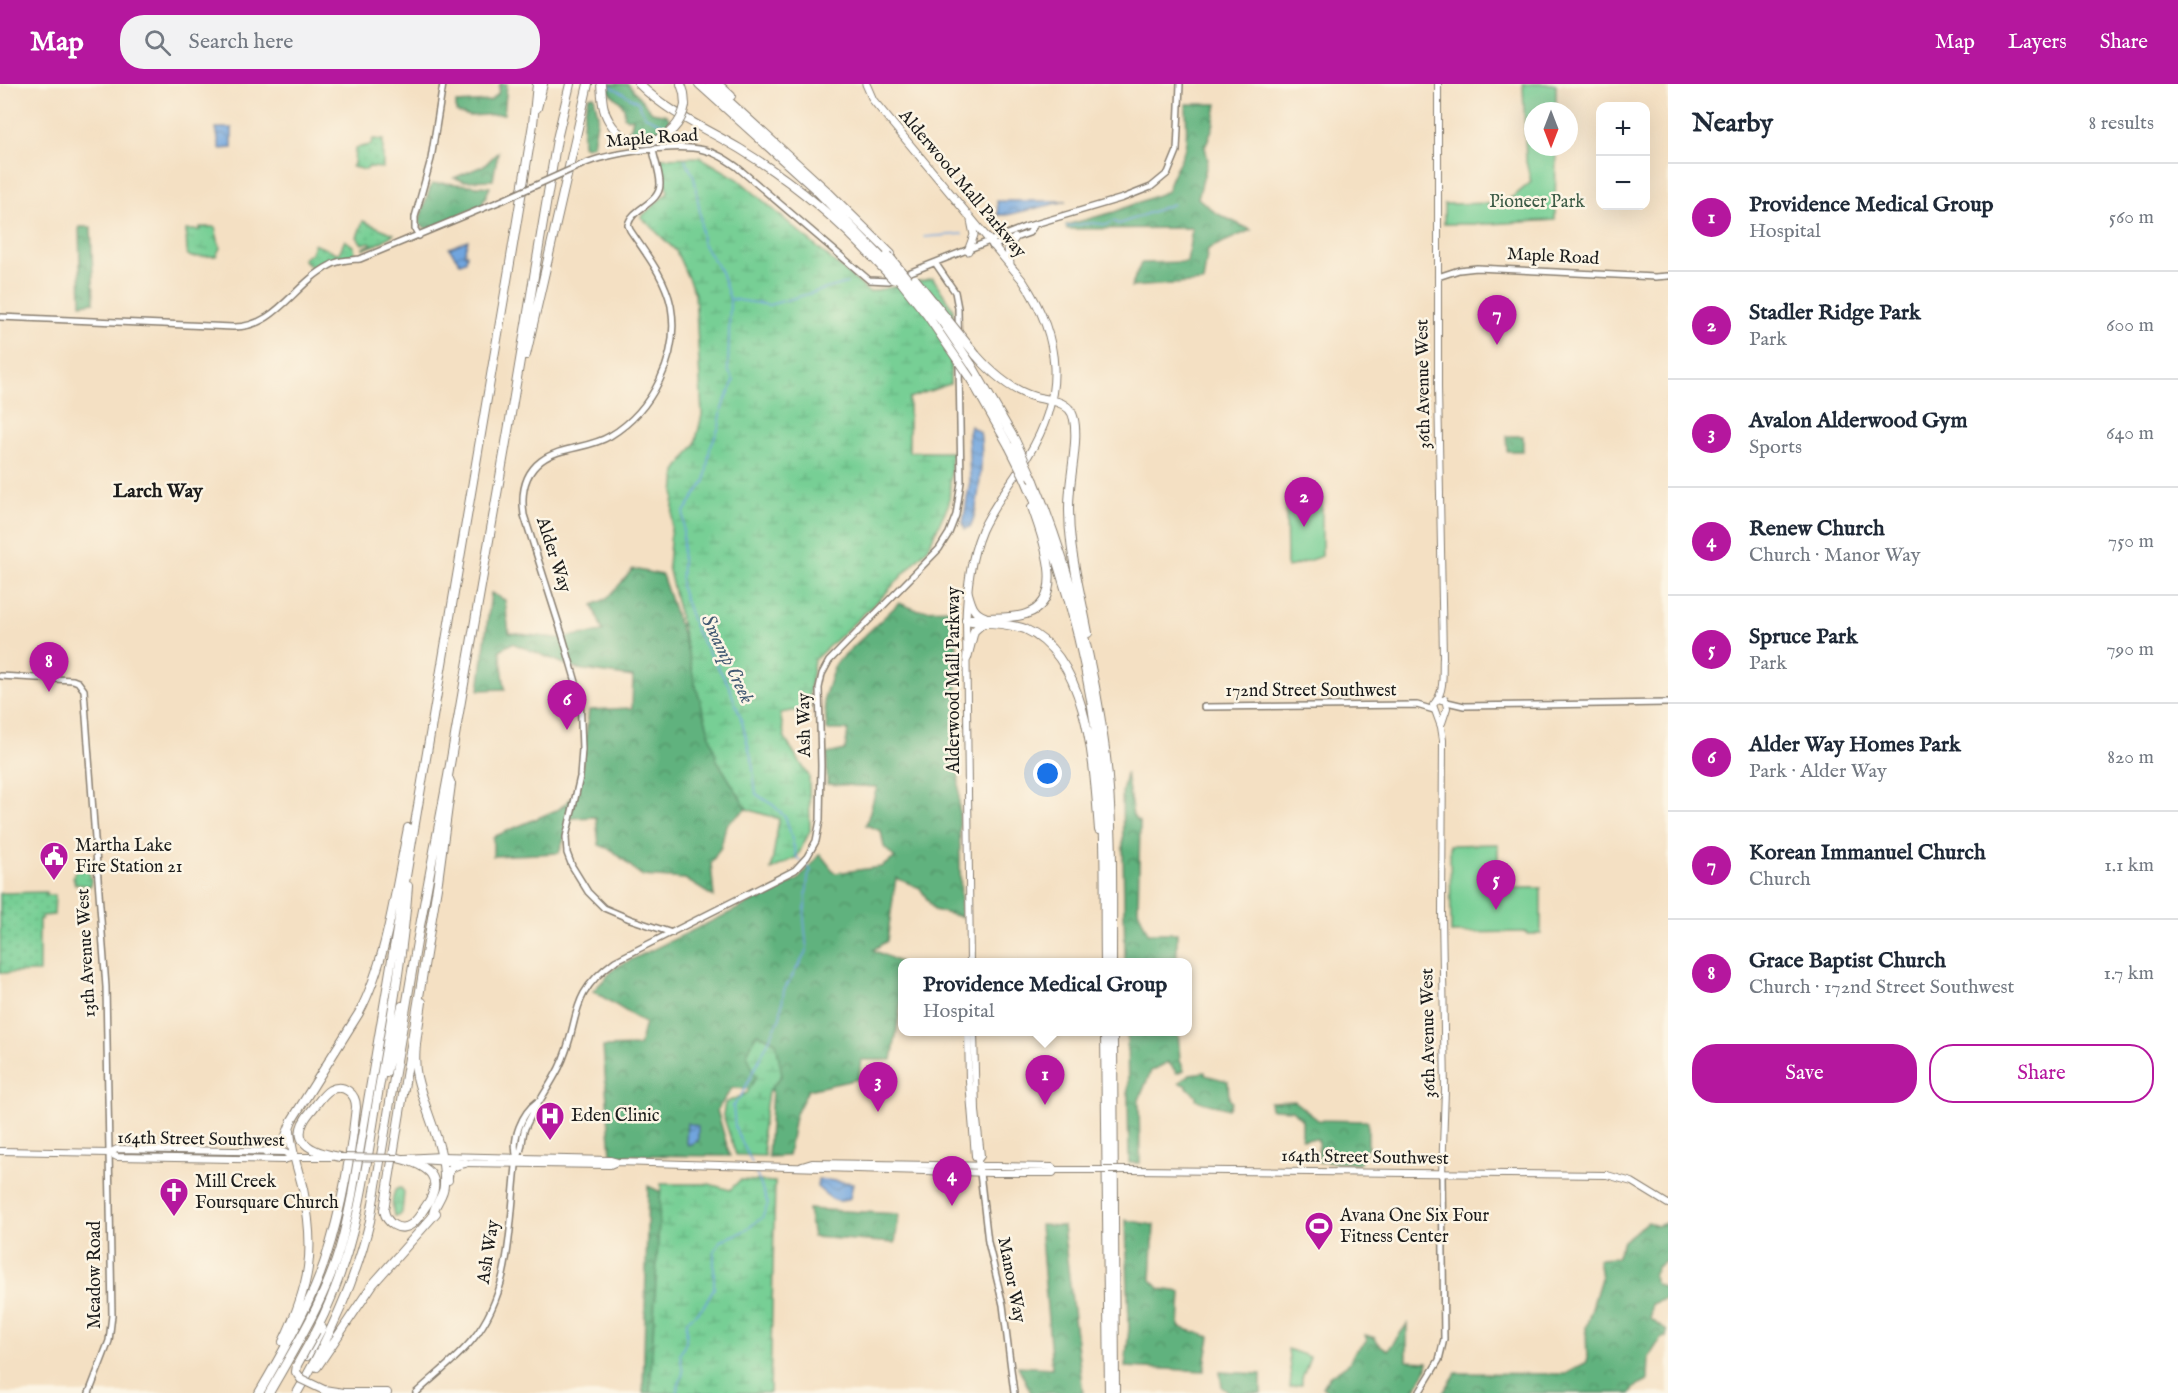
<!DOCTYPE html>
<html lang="en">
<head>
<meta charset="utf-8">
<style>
	:root { --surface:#fff; --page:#f2f2f3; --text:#1f2937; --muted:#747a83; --line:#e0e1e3; --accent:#b5179e }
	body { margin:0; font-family:"IM FELL English",serif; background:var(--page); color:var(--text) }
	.controls { position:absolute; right:18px; top:18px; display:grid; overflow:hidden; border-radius:12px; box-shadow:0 6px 24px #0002 }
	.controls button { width:54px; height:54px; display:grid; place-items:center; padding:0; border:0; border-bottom:2px solid var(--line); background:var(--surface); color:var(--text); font:30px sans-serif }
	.compass { position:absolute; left:1524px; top:18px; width:54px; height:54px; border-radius:50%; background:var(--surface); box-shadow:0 6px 24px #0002; rotate:180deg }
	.you { position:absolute; left:1048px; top:690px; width:21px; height:21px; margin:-15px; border:4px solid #fff; border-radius:50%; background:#1a73e8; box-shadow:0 0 0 9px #1a73e833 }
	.badge { display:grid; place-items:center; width:39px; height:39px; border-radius:50%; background:var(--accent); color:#fff; font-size:20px; font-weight:700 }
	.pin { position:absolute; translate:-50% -50px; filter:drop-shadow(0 2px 3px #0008) }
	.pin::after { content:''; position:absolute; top:32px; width:21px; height:18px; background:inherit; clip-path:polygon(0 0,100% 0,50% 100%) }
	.popup { position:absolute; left:898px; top:874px; width:294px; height:78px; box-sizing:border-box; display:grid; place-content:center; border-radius:12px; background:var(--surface); filter:drop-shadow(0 2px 4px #0005); font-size:20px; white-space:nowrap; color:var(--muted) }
	.popup b { font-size:22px; color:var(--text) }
	.popup::after { content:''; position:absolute; left:50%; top:100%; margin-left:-12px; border:12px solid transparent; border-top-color:var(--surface) }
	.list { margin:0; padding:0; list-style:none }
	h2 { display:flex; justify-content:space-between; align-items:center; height:78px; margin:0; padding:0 24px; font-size:26px }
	h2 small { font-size:20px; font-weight:400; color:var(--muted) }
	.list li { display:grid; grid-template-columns:39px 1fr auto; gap:18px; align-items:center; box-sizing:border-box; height:108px; padding:0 24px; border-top:2px solid var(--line) }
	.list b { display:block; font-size:22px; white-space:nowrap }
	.list p { margin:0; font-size:20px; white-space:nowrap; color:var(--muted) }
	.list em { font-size:20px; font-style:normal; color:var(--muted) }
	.actions { display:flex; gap:12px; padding:18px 24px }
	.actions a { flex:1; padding:14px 0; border:2px solid var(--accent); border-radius:24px; text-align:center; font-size:21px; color:var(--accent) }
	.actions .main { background:var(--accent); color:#fff }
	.icon { flex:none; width:33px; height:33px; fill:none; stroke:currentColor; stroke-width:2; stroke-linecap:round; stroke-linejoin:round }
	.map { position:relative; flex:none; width:1668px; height:1309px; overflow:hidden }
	header { display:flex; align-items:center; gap:36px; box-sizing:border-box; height:84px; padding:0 30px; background:var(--accent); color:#fff }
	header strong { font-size:28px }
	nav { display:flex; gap:33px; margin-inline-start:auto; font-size:21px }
	.search { width:420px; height:54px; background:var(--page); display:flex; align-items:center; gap:15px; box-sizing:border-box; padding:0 21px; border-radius:24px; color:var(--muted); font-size:22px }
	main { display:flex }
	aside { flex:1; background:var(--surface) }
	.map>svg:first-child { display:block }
</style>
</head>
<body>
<header>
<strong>Map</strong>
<div class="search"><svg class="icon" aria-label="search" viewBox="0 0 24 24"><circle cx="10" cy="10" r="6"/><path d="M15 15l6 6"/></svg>Search here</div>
<nav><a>Map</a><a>Layers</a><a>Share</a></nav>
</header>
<main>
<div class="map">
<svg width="1668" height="1309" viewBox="0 0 1668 1309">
	<defs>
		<pattern id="grass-dots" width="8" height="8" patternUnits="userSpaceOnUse" patternTransform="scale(1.5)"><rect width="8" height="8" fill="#77cf95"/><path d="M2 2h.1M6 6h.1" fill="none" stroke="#66b180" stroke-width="1.8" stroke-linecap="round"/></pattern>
		<pattern id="forest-crowns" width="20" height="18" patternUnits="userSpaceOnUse" patternTransform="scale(1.5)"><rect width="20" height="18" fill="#61b27e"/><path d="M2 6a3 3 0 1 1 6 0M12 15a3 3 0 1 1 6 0" fill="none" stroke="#4f9066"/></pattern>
		<pattern id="wetland-marsh" width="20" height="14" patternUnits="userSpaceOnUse" patternTransform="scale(1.5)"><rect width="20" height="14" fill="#77cf95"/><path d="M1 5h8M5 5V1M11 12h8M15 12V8" fill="none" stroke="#66b180"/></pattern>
		<pattern id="water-waves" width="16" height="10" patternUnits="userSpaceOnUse" patternTransform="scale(1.5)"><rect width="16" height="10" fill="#71a5de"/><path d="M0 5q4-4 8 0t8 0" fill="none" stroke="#5c86b3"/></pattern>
	</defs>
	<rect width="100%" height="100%" fill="#fcf5e5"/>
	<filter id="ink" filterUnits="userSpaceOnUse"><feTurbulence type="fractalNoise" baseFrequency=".0167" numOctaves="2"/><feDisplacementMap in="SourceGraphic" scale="12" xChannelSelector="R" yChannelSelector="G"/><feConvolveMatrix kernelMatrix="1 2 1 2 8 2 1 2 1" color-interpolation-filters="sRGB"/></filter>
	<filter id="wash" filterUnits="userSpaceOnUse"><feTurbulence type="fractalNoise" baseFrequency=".008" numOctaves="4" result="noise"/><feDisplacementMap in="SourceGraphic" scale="24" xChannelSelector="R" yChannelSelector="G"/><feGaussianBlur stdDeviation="1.35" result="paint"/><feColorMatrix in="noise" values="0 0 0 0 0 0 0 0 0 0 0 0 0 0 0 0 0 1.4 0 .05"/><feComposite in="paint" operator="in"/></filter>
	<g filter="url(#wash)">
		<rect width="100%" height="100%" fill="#f4e0c3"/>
		<path fill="url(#grass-dots)" stroke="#4a7658" stroke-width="1.5" d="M373,55L383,56V84L369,83L366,86L352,83L354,80L355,64L371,61Z
			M363,137L394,150L378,160L364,165L363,164L372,160L370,158L362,160L357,153Z
			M345,156L354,163L355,169L353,171L332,175L313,185L303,175L311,169L314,160L336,169H339Z
			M76,785H88L91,796L90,802L75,800L73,792Z
			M46,808V811H55L54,831L42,832V835H39V888L0,889V809Z"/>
		<path fill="url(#forest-crowns)" stroke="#3e674d" stroke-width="1.5" d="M500,0H507L504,30L469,32L456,28V19L490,17L498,10Z
			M605,0H628L652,28L667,31L671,39C657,48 643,61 626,49L631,43L633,34L627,35L624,32C628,16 609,14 605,0Z
			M594,12L598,31L593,61L586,63L583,61C582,46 583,28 589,13Z
			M1186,20H1217L1213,43L1205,63L1208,76L1198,114L1216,129L1251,146L1208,165L1203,198L1131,203L1141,179L1187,178L1192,144L1067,145L1066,141L1114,128L1168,107C1168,92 1182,79 1185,63C1188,50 1186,34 1186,20Z
			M498,68L493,96L464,97L454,94L485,81Z
			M444,99L490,103L482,121L427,145L420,141L419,137L430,104L432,100Z
			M79,143H91L94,218L81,220Z
			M1506,352H1523V367H1507Z
			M633,485L662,491L709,628L751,721L726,741L721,763L711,779L714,813L685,795L642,792L612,766L599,761L596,733L572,734L559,769L493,772V753L559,725L579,707L589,626L632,624L633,593L577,585L512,559L500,566L505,605L479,606L491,509L505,516L509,549L557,554L603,548L593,521L608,514Z
			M899,519L917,526L956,525L961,833L934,826L920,804L896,794L887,857L873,866L902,879V913L892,976H861L859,995L808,1006L795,1032L788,1072L768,1073L772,1006L732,1004L717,1026L730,1072L611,1071L603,963L639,962L645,939L593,907L616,883L798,796L820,770L835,789L881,783L895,774L884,763L881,747L866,741L877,703L827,700V670L845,666L848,646H827L824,614L835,580Z
			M1126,689L1133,732L1140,739L1138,826L1148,849H1177V878H1125L1122,709Z
			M1127,948H1178L1180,976L1184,986L1177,989L1168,978L1151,987L1139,1016L1140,1079H1129Z
			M1205,988V991L1228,997L1229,1014L1232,1019L1228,1025C1217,1020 1206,1022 1196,1015V1012L1185,1001L1179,999L1189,990Z
			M1294,1017L1318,1036L1368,1037V1062L1360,1079L1319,1078L1318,1055H1302V1036L1292,1026L1271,1025L1270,1018Z
			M648,1102L687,1120L758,1309H643Z
			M808,1125L899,1130L895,1159L813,1153Z
			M1126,1136L1154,1141L1151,1196L1160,1205L1181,1208L1179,1243L1210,1253L1204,1287L1125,1283L1129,1244Z
			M1648,1138L1656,1142L1668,1138V1176L1658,1182L1653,1192L1656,1199L1668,1206V1214L1651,1220L1650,1235L1667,1247L1666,1253L1661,1254L1649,1273L1648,1296L1638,1301L1630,1309H1443L1456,1289L1565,1290L1587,1278L1586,1243L1601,1194L1598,1175L1616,1174L1623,1157Z
			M1040,1141L1063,1142L1083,1309H1031L1018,1282L1052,1284Z
			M1407,1240V1277L1428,1278L1426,1287L1412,1309H1329L1323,1303L1329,1293L1349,1279L1355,1267L1367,1257L1365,1251L1375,1254L1378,1260L1388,1266Z
			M1220,1288L1261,1290V1309H1229L1222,1303Z"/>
		<path fill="url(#wetland-marsh)" stroke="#4a7658" stroke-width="1.5" d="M700,73L738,95L869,208L933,194L953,225L950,300L909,314V368H952L949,419L928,464L882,513L814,576L809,612L810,624L780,629L785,655L809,692L810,747L797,773L771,786L779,735L747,725L717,676L694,595L668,482L676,387L695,360L702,331L695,210L676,167L641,133L668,108L660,74Z
			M200,143H215L220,164L216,172L191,173L187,170L186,146H200Z
			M757,949L776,958L782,991L768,1008L762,1049L765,1072L736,1071L723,1031L725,1019L747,1009L756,993L747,970Z
			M740,1096L775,1098L770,1309H650L661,1100H709L730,1106Z
			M401,1104L404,1108L402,1129L399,1132H395C391,1126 392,1111 396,1105Z"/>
		<path fill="#77cf95" stroke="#4a7658" stroke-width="1.5" d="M1523,0H1556V27H1533V63H1556L1555,136L1489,140H1444V120L1501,119L1514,112L1531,98L1526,78Z
			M1322,412V472L1287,484L1286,413Z
			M1498,760V804H1541V850H1527V848L1451,849L1450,761Z
			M1288,1265L1310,1273L1302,1294V1300L1290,1303L1291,1293Z"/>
		<path fill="url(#water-waves)" stroke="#46607d" stroke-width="1.5" d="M216,44H232V64L220,65Z
			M997,117H1067L1007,131H998Z
			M468,156L464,170H467L466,177L460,179L449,164Z
			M970,342L980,348C984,366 979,427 970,443L965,445L963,439L970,397L968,350Z
			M687,1039L698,1042V1057L688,1061L686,1058Z
			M818,1095L853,1099L850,1114C836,1123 828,1112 817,1103Z"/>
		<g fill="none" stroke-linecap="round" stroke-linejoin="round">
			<path stroke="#71a5de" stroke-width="1.5" d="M607,0L638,18L645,32L666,41L670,46
				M673,49L678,55
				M685,75L694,93L700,129L702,158L721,188L730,215L728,286L734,297L722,324L719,343L710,364L705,397L684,428L681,504L696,547L728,600L741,634L752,677L756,710L773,721L786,734L797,774L811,786L808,793L804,835L807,867L784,906L780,934L742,1010L733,1022L735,1044L752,1079
				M1066,142C1081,141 1093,137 1107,141L1113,137L1119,140L1173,120
				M924,153L962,150
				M731,215L769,221L847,199
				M676,1309L683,1289L680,1270L686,1258L687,1237L703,1223L714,1204V1169L720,1157L742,1148L762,1134L768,1120L754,1084"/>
		</g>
	</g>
	<g filter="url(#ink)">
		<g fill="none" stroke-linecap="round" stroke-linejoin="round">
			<g stroke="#887e70" stroke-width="8">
				<path id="tertiary" d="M653,66C655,77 660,89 660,100C660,120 632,123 628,141L630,146C646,170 665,193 671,222C680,272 652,327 610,352C589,365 561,362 541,377C524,390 521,411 524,431L562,550L580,612L582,665L580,693L566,753L567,769L572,782L588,808L604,824L630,835L672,849
					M581,81C607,69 676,59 704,66C717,69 727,76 737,83L869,196L888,197L1025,143L1123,114L1151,103L1168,89L1177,67L1180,0
					M419,152L415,145V133L431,75L443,0
					M992,162L1029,149L1034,142
					M1438,193L1459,186L1477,184L1655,193L1668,192
					M0,233L233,243C276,244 294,200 329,182C338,176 349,176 360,175L503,116
					M0,592L73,596L78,598L84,606L106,903L112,1231L109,1257L89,1309
					M1447,618L1464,622L1668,619
					M1204,623L1417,621L1434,626
					M517,1074C524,1064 521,1054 525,1044C535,1022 549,1004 559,984C582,937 565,913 615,877L795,786L807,773L816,757L820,736L821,681L819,604L822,590L829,577L939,465L949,449L956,431L961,398L958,224L955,208L936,180
					M980,1089L988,1158L1003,1221L1014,1309
					M416,1309C435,1291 457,1275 473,1255C514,1205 509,1134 517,1074C511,1055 522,1029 537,1018
					M1419,1309L1439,1276L1444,1255L1442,1091"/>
			</g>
			<g stroke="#887e70" stroke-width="8">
				<path id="secondary" d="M966,536L970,878
					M1436,617C1445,605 1442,587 1443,573L1438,303V0
					M1442,639L1447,624L1445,615
					M968,948L969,998L975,1072L978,1076L979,1085
					M974,948L976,1027L981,1072L978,1076
					M0,1067L109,1069L117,1073L284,1076L294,1073H331
					M109,1069L117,1065L284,1068L293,1073
					M405,1074L441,1072L610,1076L617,1078L992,1089H1053L1055,1086H1095
					M420,1076L465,1079L610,1081L617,1078
					M802,1082L812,1079L1052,1083L1055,1086
					M1132,1086L1607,1091L1632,1098L1668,1120
					M1442,1091L1445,1006L1442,829L1443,656L1441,643L1433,621L1438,615L1446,617"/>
			</g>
			<g stroke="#887e70" stroke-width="9">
				<path id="primary" d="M866,0L873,16L1023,197C1062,255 1065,312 1028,372C1013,397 994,420 982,446C970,475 967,505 966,536
					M968,167L974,151L971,136
					M1010,180L1008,164L1015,154"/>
			</g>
			<g stroke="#887e70" stroke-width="10">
				<path id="motorway" d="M639,0C667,28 706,45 740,65C792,97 837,134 878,179
					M681,0L684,9L685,21
					M699,0L814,104L883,175
					M710,0L828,108L891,170
					M718,0L731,12
					M537,24L543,0
					M526,271L588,0
					M976,271C991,288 1012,307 1035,313C1046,316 1061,316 1069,325C1082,338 1071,386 1070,405C1065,454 1079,501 1088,549
					M971,280L1015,356
					M972,297L1009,362
					M1024,392C1068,491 1095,602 1102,710C1106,766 1104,822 1105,878
					M1034,397C1069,483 1093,573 1105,665C1114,736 1112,807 1112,878
					M967,506C971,519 972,529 985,533
					M971,535C989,532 1008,536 1026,530C1069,516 1042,453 1032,423
					M966,536C985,540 1006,538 1025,545C1090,574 1094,685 1099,746
					M967,574L974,547L983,539
					M422,918C419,942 412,969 417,993C425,1029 446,1063 444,1101C444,1113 433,1121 433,1131
					M1105,948L1109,1309
					M1113,948L1115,1309
					M386,989L402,922
					M266,1068L278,1063L284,1057L292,1036L359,929C387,876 396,803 408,744
					M398,1074C429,1081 447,1094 424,1125C421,1130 417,1136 412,1140C399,1149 386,1139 384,1126L438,797L451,700L449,695
					M448,1096C447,1084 454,1081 465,1079
					M316,1247C356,1169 364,1095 378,1010C390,941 403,872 408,802
					M283,1258C310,1201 316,1167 303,1105C298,1085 291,1067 290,1046
					M307,1272L322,1244
					M317,1283L373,1200L436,1129
					M324,1306L343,1309H387
					M259,1309C279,1275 299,1240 315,1203C337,1151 350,1080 356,1023C356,1010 344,999 330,1006C323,1010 317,1020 311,1027C285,1058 312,1068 340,1073
					M269,1309C297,1260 328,1211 342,1156C346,1141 349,1126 352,1111L510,179L533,40L537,0
					M297,1309C329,1254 355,1199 370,1137L417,858L448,692L512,324L557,55L570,0"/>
			</g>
			<use href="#tertiary" stroke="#fff" stroke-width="5"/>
			<use href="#secondary" stroke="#fff" stroke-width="6"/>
			<use href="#primary" stroke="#fff" stroke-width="7"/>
			<use href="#motorway" stroke="#fff" stroke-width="8"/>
			<g stroke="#887e70" stroke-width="8" stroke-linecap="butt">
				<path id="tertiary-bridge" d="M503,116L581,81"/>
			</g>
			<g stroke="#887e70" stroke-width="8" stroke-linecap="butt">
				<path id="secondary-bridge" d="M340,1073L398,1074
					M1095,1086H1132"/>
			</g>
			<g stroke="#887e70" stroke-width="10" stroke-linecap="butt">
				<path id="motorway-bridge" d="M601,0C602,12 602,26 609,37C630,73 678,60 685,21
					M888,171L943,239L971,280
					M883,175L927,231L972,297
					M878,179L893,195
					M915,195L976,271
					M1015,356L1034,397
					M1009,362L1024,392
					M316,1247L297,1281L296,1288L301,1295L324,1306"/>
			</g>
			<use href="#tertiary-bridge" stroke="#fff" stroke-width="5"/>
			<use href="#secondary-bridge" stroke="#fff" stroke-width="6"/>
			<use href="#motorway-bridge" stroke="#fff" stroke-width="8"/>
		</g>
	</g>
	<defs>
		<g id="civic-pin" transform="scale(1.5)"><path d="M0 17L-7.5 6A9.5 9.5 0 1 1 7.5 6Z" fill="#b5179e" stroke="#fcf5e5"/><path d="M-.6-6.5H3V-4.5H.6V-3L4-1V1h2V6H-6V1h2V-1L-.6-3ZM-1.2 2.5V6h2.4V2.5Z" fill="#fff"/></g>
		<g id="hospital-pin" transform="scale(1.5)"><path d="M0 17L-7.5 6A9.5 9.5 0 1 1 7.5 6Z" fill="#b5179e" stroke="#fcf5e5"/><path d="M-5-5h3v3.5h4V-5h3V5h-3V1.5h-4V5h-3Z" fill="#fff"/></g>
		<g id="church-pin" transform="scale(1.5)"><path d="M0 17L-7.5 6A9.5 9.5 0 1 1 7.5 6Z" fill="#b5179e" stroke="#fcf5e5"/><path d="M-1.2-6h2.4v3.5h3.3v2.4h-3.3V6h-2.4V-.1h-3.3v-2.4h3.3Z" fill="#fff"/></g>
		<g id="stadium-pin" transform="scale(1.5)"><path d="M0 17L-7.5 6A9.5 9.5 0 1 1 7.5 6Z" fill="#b5179e" stroke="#fcf5e5"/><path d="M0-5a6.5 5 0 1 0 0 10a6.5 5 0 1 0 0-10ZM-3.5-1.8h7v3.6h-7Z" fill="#fff"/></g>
	</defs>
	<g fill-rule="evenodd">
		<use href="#civic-pin" x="54" y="772"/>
		<use href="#hospital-pin" x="550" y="1032"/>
		<use href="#church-pin" x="174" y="1108"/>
		<use href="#stadium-pin" x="1319" y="1142"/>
	</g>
	<g text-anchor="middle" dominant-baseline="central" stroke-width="5" stroke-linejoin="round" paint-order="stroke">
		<g font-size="18" fill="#1c1c1c" stroke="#fcf5e5">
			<text transform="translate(652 55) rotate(-4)">Maple Road</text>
			<text transform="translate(962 100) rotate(50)">Alderwood Mall Parkway</text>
			<text transform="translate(1553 173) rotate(3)">Maple Road</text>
			<text transform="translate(1424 300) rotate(-91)">36th Avenue West</text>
			<text transform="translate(553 471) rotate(72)">Alder Way</text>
			<text transform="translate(954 596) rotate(-90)">Alderwood Mall Parkway</text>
			<text x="1311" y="607">172nd Street Southwest</text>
			<text transform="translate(805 641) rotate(-91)">Ash Way</text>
			<text transform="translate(87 869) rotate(-93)">13th Avenue West</text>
			<text transform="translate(1429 949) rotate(-91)">36th Avenue West</text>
			<text transform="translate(201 1056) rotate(1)">164th Street Southwest</text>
			<text transform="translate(1365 1074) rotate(1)">164th Street Southwest</text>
			<text transform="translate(489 1168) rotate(-81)">Ash Way</text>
			<text transform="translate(95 1191) rotate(-90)">Meadow Road</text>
			<text transform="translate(1011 1196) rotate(79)">Manor Way</text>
		</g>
		<g font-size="18" fill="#3c5b46" stroke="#fcf5e5">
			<text x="1537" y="118">Pioneer Park</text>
		</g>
		<g font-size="18" fill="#1c1c1c" stroke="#fcf5e5" text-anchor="start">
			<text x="75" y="762">Martha Lake<tspan x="75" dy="21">Fire Station 21</tspan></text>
			<text x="571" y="1032">Eden Clinic</text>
			<text x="195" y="1098">Mill Creek<tspan x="195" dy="21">Foursquare Church</tspan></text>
			<text x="1340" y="1132">Avana One Six Four<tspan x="1340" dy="21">Fitness Center</tspan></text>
		</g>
		<g font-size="20" font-weight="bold" fill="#1c1c1c" stroke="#fcf5e5">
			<text x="158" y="407">Larch Way</text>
		</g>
		<g font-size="20" font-style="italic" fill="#425a73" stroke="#fcf5e5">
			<text transform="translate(727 575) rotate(64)">Swamp Creek</text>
		</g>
	</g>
</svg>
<div class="controls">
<button>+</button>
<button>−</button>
</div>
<svg class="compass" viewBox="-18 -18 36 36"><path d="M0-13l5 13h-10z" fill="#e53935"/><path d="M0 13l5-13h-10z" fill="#747a83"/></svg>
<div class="you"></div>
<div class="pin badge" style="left:1045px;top:1021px">1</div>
<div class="popup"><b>Providence Medical Group</b>Hospital</div>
<div class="pin badge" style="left:1304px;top:443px">2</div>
<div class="pin badge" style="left:878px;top:1028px">3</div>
<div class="pin badge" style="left:952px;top:1122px">4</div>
<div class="pin badge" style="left:1496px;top:826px">5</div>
<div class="pin badge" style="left:567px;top:646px">6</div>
<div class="pin badge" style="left:1497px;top:261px">7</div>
<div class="pin badge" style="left:49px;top:608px">8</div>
</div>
<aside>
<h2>Nearby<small>8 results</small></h2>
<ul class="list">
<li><span class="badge">1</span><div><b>Providence Medical Group</b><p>Hospital</p></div><em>560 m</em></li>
<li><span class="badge">2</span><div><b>Stadler Ridge Park</b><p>Park</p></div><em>600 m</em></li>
<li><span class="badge">3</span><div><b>Avalon Alderwood Gym</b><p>Sports</p></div><em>640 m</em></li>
<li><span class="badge">4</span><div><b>Renew Church</b><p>Church · Manor Way</p></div><em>750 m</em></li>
<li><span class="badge">5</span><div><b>Spruce Park</b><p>Park</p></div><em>790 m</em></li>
<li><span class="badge">6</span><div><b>Alder Way Homes Park</b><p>Park · Alder Way</p></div><em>820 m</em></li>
<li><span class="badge">7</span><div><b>Korean Immanuel Church</b><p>Church</p></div><em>1.1 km</em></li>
<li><span class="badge">8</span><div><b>Grace Baptist Church</b><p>Church · 172nd Street Southwest</p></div><em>1.7 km</em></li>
</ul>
<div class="actions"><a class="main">Save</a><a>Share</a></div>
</aside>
</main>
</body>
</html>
